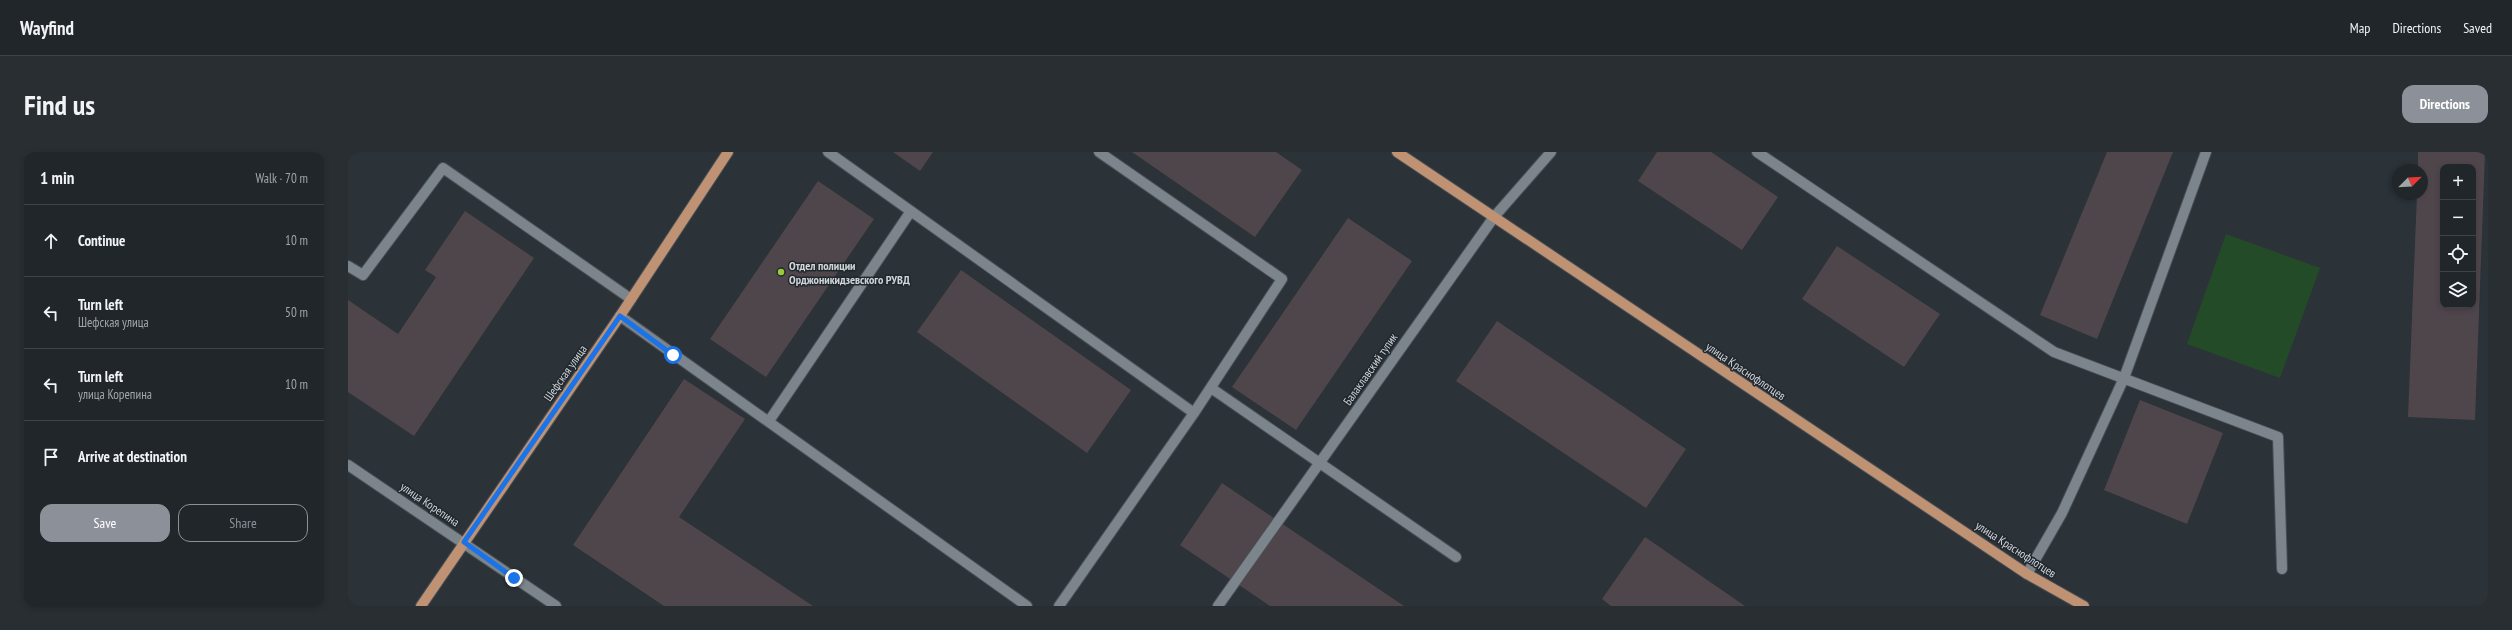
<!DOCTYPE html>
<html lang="en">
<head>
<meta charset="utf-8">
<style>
	:root { --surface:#20262a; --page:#282e32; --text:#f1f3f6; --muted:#a2a5a8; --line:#3d4347; --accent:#8c9099 }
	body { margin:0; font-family:"PT Sans Narrow",sans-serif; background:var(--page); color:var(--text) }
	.controls { position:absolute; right:12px; top:12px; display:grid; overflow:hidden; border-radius:8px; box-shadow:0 2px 6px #0003 }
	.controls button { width:36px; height:36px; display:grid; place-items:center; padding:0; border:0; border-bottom:1px solid var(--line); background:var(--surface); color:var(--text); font:20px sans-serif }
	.compass { position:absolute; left:2044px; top:12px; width:36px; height:36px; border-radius:50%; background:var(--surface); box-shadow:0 2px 6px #0003; rotate:66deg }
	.stop { position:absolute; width:12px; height:12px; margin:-9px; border:3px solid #1a73e8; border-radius:50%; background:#fff }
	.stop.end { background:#1a73e8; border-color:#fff; box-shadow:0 1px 4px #0008 }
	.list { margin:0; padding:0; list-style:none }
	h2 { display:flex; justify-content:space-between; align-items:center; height:52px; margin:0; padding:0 16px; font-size:17px }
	h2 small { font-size:13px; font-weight:400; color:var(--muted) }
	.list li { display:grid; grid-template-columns:26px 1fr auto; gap:12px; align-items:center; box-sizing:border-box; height:72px; padding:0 16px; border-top:1px solid var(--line) }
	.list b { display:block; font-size:15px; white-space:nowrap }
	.list p { margin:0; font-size:13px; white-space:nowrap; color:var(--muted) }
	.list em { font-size:13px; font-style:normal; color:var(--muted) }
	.actions { display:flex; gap:8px; padding:12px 16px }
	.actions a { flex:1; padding:9px 0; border:1px solid var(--accent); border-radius:12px; text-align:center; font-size:14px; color:var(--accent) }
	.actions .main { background:var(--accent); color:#fff }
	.icon { flex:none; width:22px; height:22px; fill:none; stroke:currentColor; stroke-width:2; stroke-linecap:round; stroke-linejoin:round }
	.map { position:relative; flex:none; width:2140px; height:454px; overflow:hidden; border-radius:12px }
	header { display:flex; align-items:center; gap:24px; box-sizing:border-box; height:56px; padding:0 20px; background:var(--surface); border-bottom:1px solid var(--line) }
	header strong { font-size:19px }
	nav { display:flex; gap:22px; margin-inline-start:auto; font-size:14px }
	.intro { display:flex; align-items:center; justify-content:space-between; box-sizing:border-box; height:96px; padding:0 24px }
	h1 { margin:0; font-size:28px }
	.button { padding:10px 18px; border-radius:12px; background:var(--accent); color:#fff; font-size:14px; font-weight:700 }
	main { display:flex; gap:24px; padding:0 24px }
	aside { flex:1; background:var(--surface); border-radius:12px; box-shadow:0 2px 6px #0003 }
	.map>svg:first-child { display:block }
</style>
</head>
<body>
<header>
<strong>Wayfind</strong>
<nav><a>Map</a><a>Directions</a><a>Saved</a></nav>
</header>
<div class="intro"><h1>Find us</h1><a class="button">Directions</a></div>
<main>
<aside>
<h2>1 min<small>Walk · 70 m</small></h2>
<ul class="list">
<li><svg class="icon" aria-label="ahead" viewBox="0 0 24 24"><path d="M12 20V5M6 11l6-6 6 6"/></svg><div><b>Continue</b></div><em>10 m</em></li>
<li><svg class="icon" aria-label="left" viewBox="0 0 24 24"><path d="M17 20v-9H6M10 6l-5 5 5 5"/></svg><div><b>Turn left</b><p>Шефская улица</p></div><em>50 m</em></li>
<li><svg class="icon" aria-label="left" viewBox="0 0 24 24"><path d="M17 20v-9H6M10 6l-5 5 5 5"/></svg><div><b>Turn left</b><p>улица Корепина</p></div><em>10 m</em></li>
<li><svg class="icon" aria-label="arrive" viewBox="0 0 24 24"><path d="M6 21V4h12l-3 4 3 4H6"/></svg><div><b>Arrive at destination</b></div></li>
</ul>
<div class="actions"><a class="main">Save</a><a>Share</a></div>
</aside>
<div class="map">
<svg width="2140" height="454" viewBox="0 0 2140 454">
	<rect width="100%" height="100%" fill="#2b3238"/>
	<path fill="#244b27" d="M1878,82L1972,116L1932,226L1839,192Z"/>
	<path fill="#4f464b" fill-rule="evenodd" d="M545,0H585L572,19Z
		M784,0H928L954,18L907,85Z
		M1309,0H1363L1430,45L1394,98L1290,29Z
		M1759,0H1825L1749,187L1692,163Z
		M2070,0H2137L2127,268L2060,265L2069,42H2074V18H2070ZM2095,15H2125V153H2095Z
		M470,29L526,67L418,225L362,187Z
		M117,59L186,106L66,284L0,240V148L50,182L88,125L77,118Z
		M1000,66L1064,109L948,278L884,235Z
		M1489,94L1592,162L1556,215L1454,147Z
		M613,118L783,238L739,301L569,180Z
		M1149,169L1338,297L1298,356L1108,229Z
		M336,227L397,267L331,365L465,454H316L225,393Z
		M1792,248L1875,281L1839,372L1756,338Z
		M874,331L1056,454H922L832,393Z
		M1297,385L1397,454H1263L1254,447Z"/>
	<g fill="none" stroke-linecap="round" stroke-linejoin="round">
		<g stroke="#484e54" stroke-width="12">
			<path id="minor" d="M480,0L846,261
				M1409,0L1706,200L1930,285L1934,417
				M0,114L15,123L95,16L283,147
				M272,164L679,454
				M863,236L1108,405
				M421,269L563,59
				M0,313L208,454
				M1679,422L1714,361L1776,226L1858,0
				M711,454L846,261L934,127L751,0
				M870,454L1146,65L1203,0"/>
		</g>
		<g stroke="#484e54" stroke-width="12">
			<path id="major" d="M1049,0L1679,422L1736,454
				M73,454L272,164L380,0"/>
		</g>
		<use href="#minor" stroke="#7d858c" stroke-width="10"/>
		<use href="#major" stroke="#be9272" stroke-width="10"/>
	</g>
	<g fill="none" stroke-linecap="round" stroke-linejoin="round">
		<path stroke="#1a73e8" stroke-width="5" d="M166,426L116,390L272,164L325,203"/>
	</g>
	<circle fill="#97cc38" stroke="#21282e" stroke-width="1.5" cx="433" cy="120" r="4"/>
	<g text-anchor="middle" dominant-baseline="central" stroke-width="3" stroke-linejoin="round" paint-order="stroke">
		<g font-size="12" font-weight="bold" fill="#d0d5d9" stroke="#21282e" text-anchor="start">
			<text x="441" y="113">Отдел полиции<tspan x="441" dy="14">Орджоникидзевского РУВД</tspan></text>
		</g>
		<g font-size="12" fill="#d0d5d9" stroke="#21282e">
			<text transform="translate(1022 217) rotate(-55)">Балаклавский тупик</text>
			<text transform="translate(1398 219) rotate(34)">улица Краснофлотцев</text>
			<text transform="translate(217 221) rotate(-55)">Шефская улица</text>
			<text transform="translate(82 352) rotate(34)">улица Корепина</text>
			<text transform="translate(1668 397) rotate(33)">улица Краснофлотцев</text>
		</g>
	</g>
</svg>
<div class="controls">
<button>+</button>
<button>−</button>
<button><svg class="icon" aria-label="locate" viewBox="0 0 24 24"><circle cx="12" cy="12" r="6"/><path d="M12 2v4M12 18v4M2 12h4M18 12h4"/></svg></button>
<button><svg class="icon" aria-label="layers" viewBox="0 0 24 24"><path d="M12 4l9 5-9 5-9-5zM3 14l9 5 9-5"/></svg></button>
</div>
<svg class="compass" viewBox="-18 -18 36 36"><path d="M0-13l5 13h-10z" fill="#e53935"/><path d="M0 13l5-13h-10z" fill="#a2a5a8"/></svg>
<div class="stop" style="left:325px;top:203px"></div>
<div class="stop end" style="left:166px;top:426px"></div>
</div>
</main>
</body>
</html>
